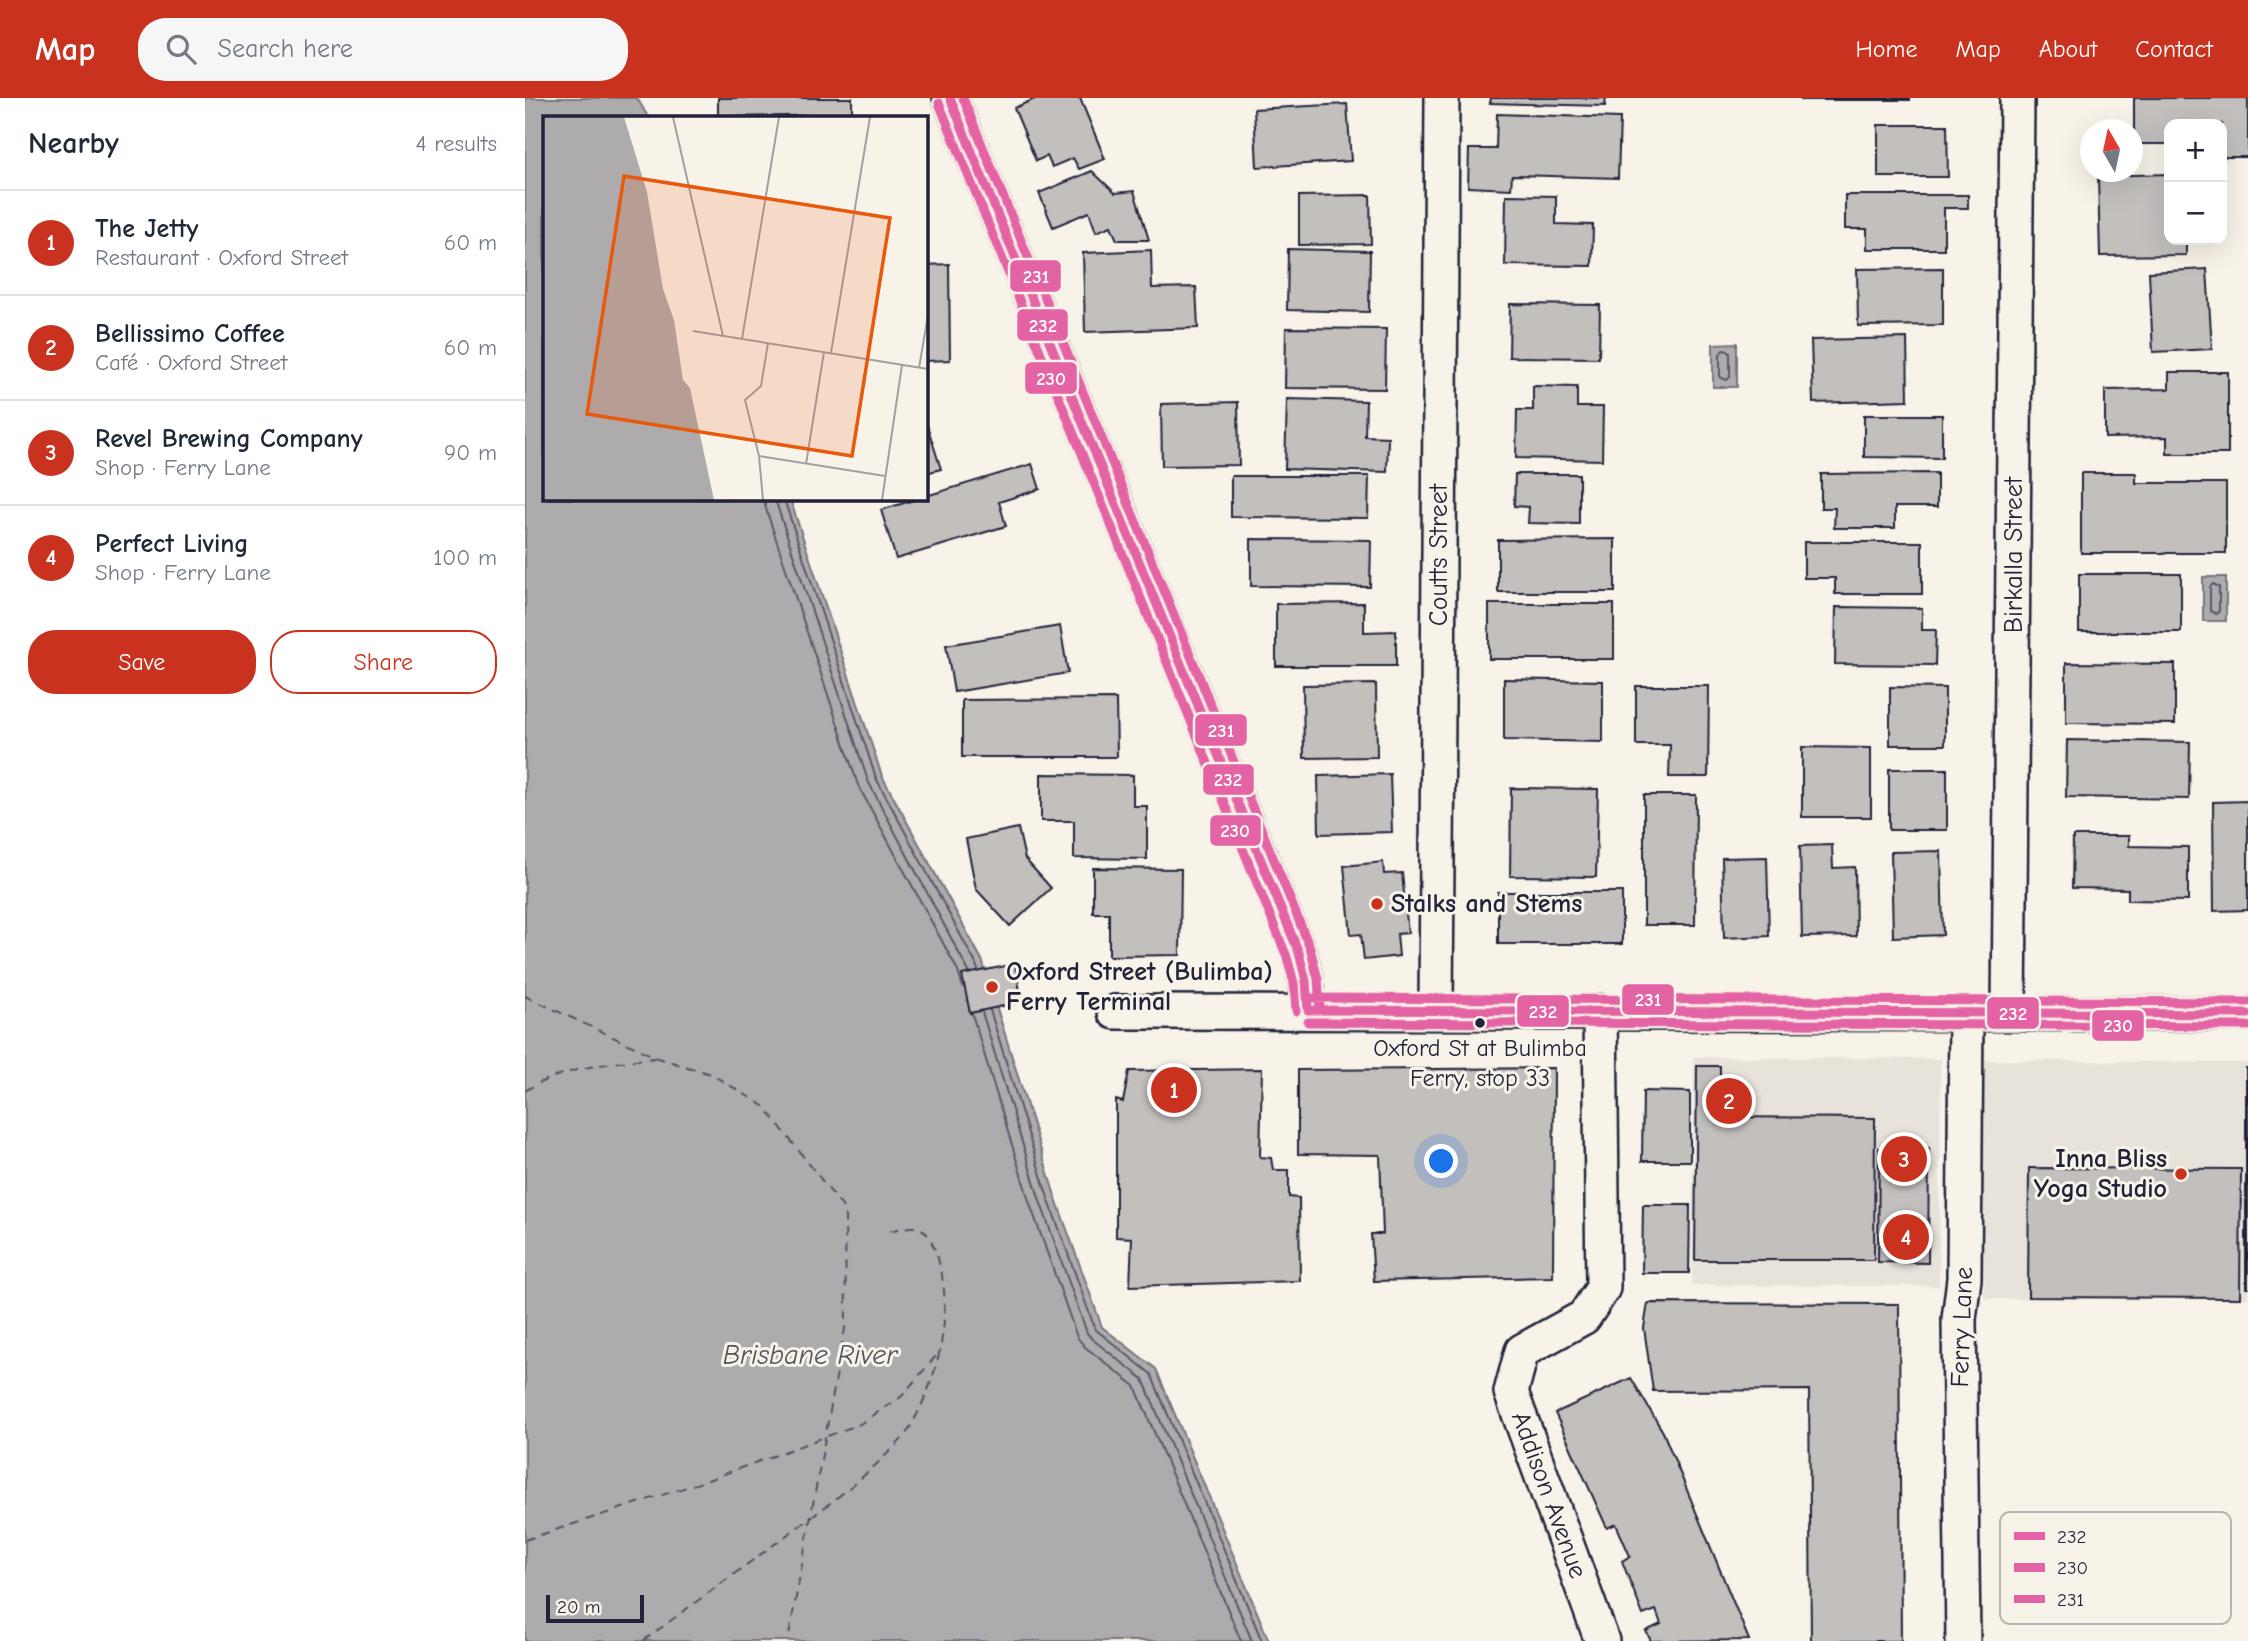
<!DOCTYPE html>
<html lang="en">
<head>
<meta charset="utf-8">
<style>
	:root { --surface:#fff; --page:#f6f6f7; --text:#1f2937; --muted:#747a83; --line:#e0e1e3; --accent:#c8321e }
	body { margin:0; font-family:"Comic Neue",sans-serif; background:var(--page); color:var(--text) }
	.controls { position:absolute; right:21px; top:21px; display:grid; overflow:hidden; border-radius:14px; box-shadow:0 7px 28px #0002 }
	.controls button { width:63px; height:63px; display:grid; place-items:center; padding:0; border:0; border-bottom:2px solid var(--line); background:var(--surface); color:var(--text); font:35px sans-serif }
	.compass { position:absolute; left:1555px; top:21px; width:63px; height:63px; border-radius:50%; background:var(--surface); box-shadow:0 7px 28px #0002; rotate:351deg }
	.scale { position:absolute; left:21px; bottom:18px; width:98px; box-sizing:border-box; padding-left:7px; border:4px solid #22223b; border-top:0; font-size:19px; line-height:24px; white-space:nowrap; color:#22223b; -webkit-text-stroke:5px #f7f3e8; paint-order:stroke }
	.you { position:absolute; left:917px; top:1064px; width:24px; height:24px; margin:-18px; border:5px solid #fff; border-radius:50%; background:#1a73e8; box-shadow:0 0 0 10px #1a73e833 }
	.badge { display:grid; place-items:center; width:46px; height:46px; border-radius:50%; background:var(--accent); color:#fff; font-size:23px; font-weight:700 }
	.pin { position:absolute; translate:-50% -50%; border:4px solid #fff; box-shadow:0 2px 7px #0006 }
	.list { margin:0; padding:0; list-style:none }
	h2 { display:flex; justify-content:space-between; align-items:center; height:91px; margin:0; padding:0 28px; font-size:30px }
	h2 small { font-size:23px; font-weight:400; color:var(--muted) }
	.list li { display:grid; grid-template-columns:46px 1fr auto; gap:21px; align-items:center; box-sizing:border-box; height:105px; padding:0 28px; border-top:2px solid var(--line) }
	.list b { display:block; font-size:26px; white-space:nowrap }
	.list p { margin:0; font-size:23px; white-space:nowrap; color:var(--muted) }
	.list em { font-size:23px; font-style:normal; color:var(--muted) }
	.actions { display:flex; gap:14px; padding:21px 28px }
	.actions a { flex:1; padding:16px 0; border:2px solid var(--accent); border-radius:28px; text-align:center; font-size:24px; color:var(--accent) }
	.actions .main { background:var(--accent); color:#fff }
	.icon { flex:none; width:38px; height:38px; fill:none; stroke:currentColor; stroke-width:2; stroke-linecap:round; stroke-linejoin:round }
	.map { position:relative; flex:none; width:1723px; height:1543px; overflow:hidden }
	header { display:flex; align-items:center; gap:42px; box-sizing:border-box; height:98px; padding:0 35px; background:var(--accent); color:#fff }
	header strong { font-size:33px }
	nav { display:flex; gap:38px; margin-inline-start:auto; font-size:24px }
	.search { width:490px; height:63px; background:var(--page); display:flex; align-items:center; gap:18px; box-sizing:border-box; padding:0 24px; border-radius:28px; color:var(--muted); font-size:26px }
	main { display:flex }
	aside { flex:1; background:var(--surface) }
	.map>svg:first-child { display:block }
</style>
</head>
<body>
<header>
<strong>Map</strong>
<div class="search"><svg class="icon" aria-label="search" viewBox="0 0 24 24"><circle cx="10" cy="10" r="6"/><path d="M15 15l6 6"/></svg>Search here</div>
<nav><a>Home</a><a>Map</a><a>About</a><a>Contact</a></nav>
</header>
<main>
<aside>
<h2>Nearby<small>4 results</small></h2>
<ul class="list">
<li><span class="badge">1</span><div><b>The Jetty</b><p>Restaurant · Oxford Street</p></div><em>60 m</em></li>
<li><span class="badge">2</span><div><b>Bellissimo Coffee</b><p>Café · Oxford Street</p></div><em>60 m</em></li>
<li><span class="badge">3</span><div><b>Revel Brewing Company</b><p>Shop · Ferry Lane</p></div><em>90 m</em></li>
<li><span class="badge">4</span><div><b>Perfect Living</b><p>Shop · Ferry Lane</p></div><em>100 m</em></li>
</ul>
<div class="actions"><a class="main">Save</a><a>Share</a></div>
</aside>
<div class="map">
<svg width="1723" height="1543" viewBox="0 0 1723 1543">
	<rect width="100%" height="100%" fill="#f7f3e8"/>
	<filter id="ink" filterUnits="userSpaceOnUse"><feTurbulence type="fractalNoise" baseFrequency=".0143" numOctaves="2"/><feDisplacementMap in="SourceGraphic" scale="14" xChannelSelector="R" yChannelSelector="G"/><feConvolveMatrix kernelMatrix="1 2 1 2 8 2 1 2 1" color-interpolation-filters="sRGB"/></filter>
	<g filter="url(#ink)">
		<path fill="#e7e3db" d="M1169,959L1416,961L1414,1188L1167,1187Z
			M1455,962L1723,965V1200L1459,1201Z"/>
		<path fill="#aeabad" stroke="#76747f" stroke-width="2" d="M0,0H112L123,19H19V401H265L357,678L457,862L530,1098L577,1229L631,1271L744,1543H0Z
			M1212,245V289H1188V246Z
			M1678,479H1701V523H1678Z"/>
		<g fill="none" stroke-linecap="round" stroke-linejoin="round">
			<path stroke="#5a5969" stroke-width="2" d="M1198,252L1203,253L1205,255V279L1202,282L1195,279V256Z
				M239,401L241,411L333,687L432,871L438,889
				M250,401L343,683L444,874
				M259,401L351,680L450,864L453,872
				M1688,486L1694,489V513L1691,516L1685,513V489Z
				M465,912L523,1100L570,1231L626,1276L737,1543
				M457,914L515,1103L562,1235L567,1241L618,1281L727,1543
				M447,916L505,1106L552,1239L560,1249L610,1288L716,1543"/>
			<path stroke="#535263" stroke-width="2" stroke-dasharray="9 7" stroke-linecap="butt" d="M0,898L133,960L186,976L239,1008L320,1112L321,1225L263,1543
				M0,993C38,969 86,965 130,960
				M0,1442L183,1382L335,1326L376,1299L416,1252
				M118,1543C171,1504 224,1465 277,1426C307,1404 336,1382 363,1355C369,1349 376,1343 381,1336C412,1287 431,1214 412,1158C401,1125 394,1125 361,1134"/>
		</g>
		<path fill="#c2bfbd" stroke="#22223b" stroke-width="2" d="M193,0H327V17L193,19Z
			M512,0H555L580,61L554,71L548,60L527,69L522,58L511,63L489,10Z
			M966,0H1081L1080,8L965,5Z
			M1276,0H1385V2H1276Z
			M1609,0H1723V59H1697V26H1644V59V46H1609Z
			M822,6L826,63L732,69L729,11Z
			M972,16L1095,20L1093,80L987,77L986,91L943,89L944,51H971Z
			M1353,27H1422L1423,79H1353Z
			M567,73L590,95L609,93L624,142H592L586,128L571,134L564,114L528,129L514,95Z
			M1644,76V142H1661V157L1575,158L1573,78Z
			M845,97L846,146L774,147V98Z
			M981,97L1031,98V126L1068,127L1067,168L980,167Z
			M1320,97H1443V110H1419V151H1342V131H1320Z
			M763,151L845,153L844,214L762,212Z
			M626,152L627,190L671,189L673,230L560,234L558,155Z
			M424,166L425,262L401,263V167Z
			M1418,170V227L1333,228L1332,171Z
			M1682,171L1687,251L1628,254L1624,174Z
			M985,206L1075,207L1074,260L984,259Z
			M761,230L861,231L860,291L760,290Z
			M1382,240L1383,302L1288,305L1286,242Z
			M1644,274H1703V356H1642V339L1580,340V292L1644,291Z
			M1008,288L1052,289V309H1078L1077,362L991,360L992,312H1008Z
			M762,301L841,303L840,338L863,339L862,374L760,371Z
			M713,304L714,367L637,368L636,306Z
			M1339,317H1417V360L1339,359Z
			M401,324L416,371L401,375Z
			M507,366L515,391L474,404L481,428L371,461L356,412L392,401H401V398Z
			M1412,375V409H1370V430H1309L1310,410H1296V376Z
			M1556,375H1611V385H1701V455H1556Z
			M990,376H1054V426L1003,425L1004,409L989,408Z
			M706,378H844L843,420L706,419Z
			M726,441L846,442L845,489L726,488Z
			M1090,441V494H973V442Z
			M1279,444H1397V496H1310V480H1279Z
			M1554,476H1656V534H1554Z
			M839,505V534L871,533V568H751V506Z
			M964,506H1089V561H964Z
			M1311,509L1397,510V532H1411L1410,567L1310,566Z
			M535,528L543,575L429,594L421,547Z
			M1541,565L1650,566V626L1541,625Z
			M979,581L1078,583V644L979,642Z
			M851,586L852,659L779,660L778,587Z
			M1111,588H1184L1183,679H1144L1145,647H1111Z
			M1365,589L1420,590V647H1365Z
			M591,601L592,659H437V602Z
			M1542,642L1665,644L1664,701L1541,699Z
			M1277,649L1346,650V719H1277Z
			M1364,671H1422V732H1364Z
			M516,676L608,677V708H622V761L549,760V723H516Z
			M865,676L867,734L794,736L793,678Z
			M986,690L1073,691L1071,779L985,778Z
			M1119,697H1171L1170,827H1119Z
			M1723,703V812L1689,813L1688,704Z
			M493,730L500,761L526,790L485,828L451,791L441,741Z
			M1548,738H1604V748L1663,749V803L1603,802V791L1547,790Z
			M1307,747L1308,770L1330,769L1331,838L1277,839L1275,748Z
			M1416,753L1418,837L1368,839L1366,754Z
			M1242,759L1244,838L1199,840L1197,760Z
			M858,764L859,776L877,775L883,835L872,836L874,858L839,862L836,836L826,837L819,768Z
			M568,770L656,771L655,857L584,858V815H568Z
			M973,794H1097V846H973Z
			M490,866L497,904L445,915L437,877Z
			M1172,968H1195V1019L1350,1020L1349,1162H1170Z
			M1029,970L1028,1179L849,1183L846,1136H858L855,1057L773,1056V972Z
			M1721,970H1723V1190H1721Z
			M737,971L735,1059L746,1060L748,1072H764V1099L774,1100L775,1183L605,1188L607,1140L591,1139V1002L598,1004L604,973Z
			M1118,993L1165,994V1063H1117Z
			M1354,1050H1404L1403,1165L1353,1164Z
			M1504,1070L1716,1071L1715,1200L1503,1199Z
			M1118,1107H1165L1164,1175H1117Z
			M1123,1205L1374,1206L1376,1543H1286L1284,1292L1128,1293L1119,1230Z
			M1106,1280L1138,1334L1224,1542L1126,1543L1121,1533L1136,1526L1131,1512L1118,1517L1097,1463L1105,1458L1091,1426L1082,1430L1030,1315Z"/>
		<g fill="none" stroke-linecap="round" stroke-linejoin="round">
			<g stroke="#22223b" stroke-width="38">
				<path id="minor" d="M425,0L774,855L781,883L783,912
					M1075,913L1078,1190L1059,1219L997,1253L986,1294L1077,1543
					M590,914L1723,916
					M911,914L917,0
					M1484,915L1492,0
					M1438,1543L1434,1221L1439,1181L1441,915"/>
			</g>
			<use href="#minor" stroke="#f7f3e8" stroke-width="33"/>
			<g stroke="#f7f3e8" stroke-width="14">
				<path id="bus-1" d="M425,0L774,855L781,883L783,912
					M783,912L1723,916"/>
			</g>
			<g stroke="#f7f3e8" stroke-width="14">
				<path id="bus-2" d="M414,5L762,859L769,885L771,913
					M783,924L1723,928"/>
			</g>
			<g stroke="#f7f3e8" stroke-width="14">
				<path id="bus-3" d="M438,0L785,850L793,881L795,911
					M783,900L1723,904"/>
			</g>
			<use href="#bus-1" stroke="#e463a4" stroke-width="9"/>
			<use href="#bus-2" stroke="#e463a4" stroke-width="9"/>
			<use href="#bus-3" stroke="#e463a4" stroke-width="9"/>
		</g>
	</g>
	<g fill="#c8321e" stroke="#f7f3e8" stroke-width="2.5">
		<circle cx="852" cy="806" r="7"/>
		<circle cx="467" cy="889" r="7"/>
		<circle cx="1656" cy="1076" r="7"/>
	</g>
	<circle fill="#22223b" stroke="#f7f3e8" stroke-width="2.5" cx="955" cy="925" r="6"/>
	<g text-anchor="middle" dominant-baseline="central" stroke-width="6" stroke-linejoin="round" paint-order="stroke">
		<g font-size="24" fill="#22223b" stroke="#f7f3e8">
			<text x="955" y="950">Oxford St at Bulimba<tspan x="955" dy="30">Ferry, stop 33</tspan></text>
		</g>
		<g font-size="26" fill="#22223b" stroke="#f7f3e8">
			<text transform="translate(914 457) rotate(-90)">Coutts Street</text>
			<text transform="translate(1489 457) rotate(-90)">Birkalla Street</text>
			<text transform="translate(1437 1229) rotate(-88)">Ferry Lane</text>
			<text transform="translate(1024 1397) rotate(70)">Addison Avenue</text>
		</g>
		<g font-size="26" font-weight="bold" fill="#22223b" stroke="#f7f3e8" text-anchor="start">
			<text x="866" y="806">Stalks and Stems</text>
			<text x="481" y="874">Oxford Street (Bulimba)<tspan x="481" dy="30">Ferry Terminal</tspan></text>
			<text x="1642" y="1061" text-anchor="end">Inna Bliss<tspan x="1642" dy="30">Yoga Studio</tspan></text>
		</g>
		<g font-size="28" font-style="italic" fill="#535263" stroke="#f7f3e8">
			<text x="285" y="1257">Brisbane River</text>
		</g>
	</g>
	<g transform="translate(18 18)">
		<rect width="385" height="385" fill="#f7f3e8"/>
		<path d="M0,1H81L104,76L120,173L131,204L140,264L147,272L171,384H0Z" fill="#aeabad"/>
		<path fill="none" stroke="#aeabad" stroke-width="3.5" d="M0,140L12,166L27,182L86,215L103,239L58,384M0,280L45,220L60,212L76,211M0,290L100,273L114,264M0,333L107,276L116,257V245L109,244"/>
		<path fill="none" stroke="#a29fa3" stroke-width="2" d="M130,1L180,220M150,215L385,253M199,223L236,1M288,237L327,1M376,252L385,199M216,340L342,360M263,348L281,236M220,384L216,340L202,284L218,270L225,227M339,384L359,249"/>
		<path fill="#e8590c" fill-opacity="0.15" stroke="#e8590c" stroke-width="3.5" d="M81,60L347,102L309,340L44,298Z"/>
		<rect width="385" height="385" fill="none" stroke="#22223b" stroke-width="3.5"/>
	</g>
	<rect x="1475" y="1414" width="231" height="112" rx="10" fill="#f7f3e8" stroke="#b7b4b4" stroke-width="2"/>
	<rect x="1489" y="1434" width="31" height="8" fill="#e463a4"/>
	<rect x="1489" y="1465" width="31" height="9" fill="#e463a4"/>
	<rect x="1489" y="1497" width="31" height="8" fill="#e463a4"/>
	<g font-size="19" fill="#22223b">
		<text x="1532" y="1445">232</text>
		<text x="1532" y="1476">230</text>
		<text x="1532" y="1508">231</text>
	</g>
	<g stroke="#f7f3e8" stroke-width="2.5">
		<rect x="484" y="161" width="53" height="34" rx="7" fill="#e463a4"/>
		<rect x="491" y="210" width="53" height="34" rx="7" fill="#e463a4"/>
		<rect x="499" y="263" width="54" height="34" rx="7" fill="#e463a4"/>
		<rect x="669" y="615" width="54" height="34" rx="7" fill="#e463a4"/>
		<rect x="677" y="665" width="53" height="33" rx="7" fill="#e463a4"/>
		<rect x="684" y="716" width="53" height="33" rx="7" fill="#e463a4"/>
		<rect x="1096" y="885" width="54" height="33" rx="7" fill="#e463a4"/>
		<rect x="991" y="896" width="54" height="34" rx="7" fill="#e463a4"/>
		<rect x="1461" y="898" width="54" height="34" rx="7" fill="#e463a4"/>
		<rect x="1566" y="911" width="54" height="33" rx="7" fill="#e463a4"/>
	</g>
	<g font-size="19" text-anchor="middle" font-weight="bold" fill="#fff">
		<text x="511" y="185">231</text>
		<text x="518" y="234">232</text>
		<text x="526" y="287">230</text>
		<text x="696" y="639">231</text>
		<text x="703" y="688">232</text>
		<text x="710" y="739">230</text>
		<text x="1123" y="908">231</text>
		<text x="1018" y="920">232</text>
		<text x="1488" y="922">232</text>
		<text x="1593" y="934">230</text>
	</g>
</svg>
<div class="controls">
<button>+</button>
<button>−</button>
</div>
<svg class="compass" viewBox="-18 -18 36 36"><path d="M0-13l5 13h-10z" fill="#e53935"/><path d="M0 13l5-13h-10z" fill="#747a83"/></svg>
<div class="scale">20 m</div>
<div class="you"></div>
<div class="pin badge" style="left:649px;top:992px">1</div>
<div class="pin badge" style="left:1204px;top:1003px">2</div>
<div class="pin badge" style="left:1379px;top:1061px">3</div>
<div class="pin badge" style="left:1381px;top:1139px">4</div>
</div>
</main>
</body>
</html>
